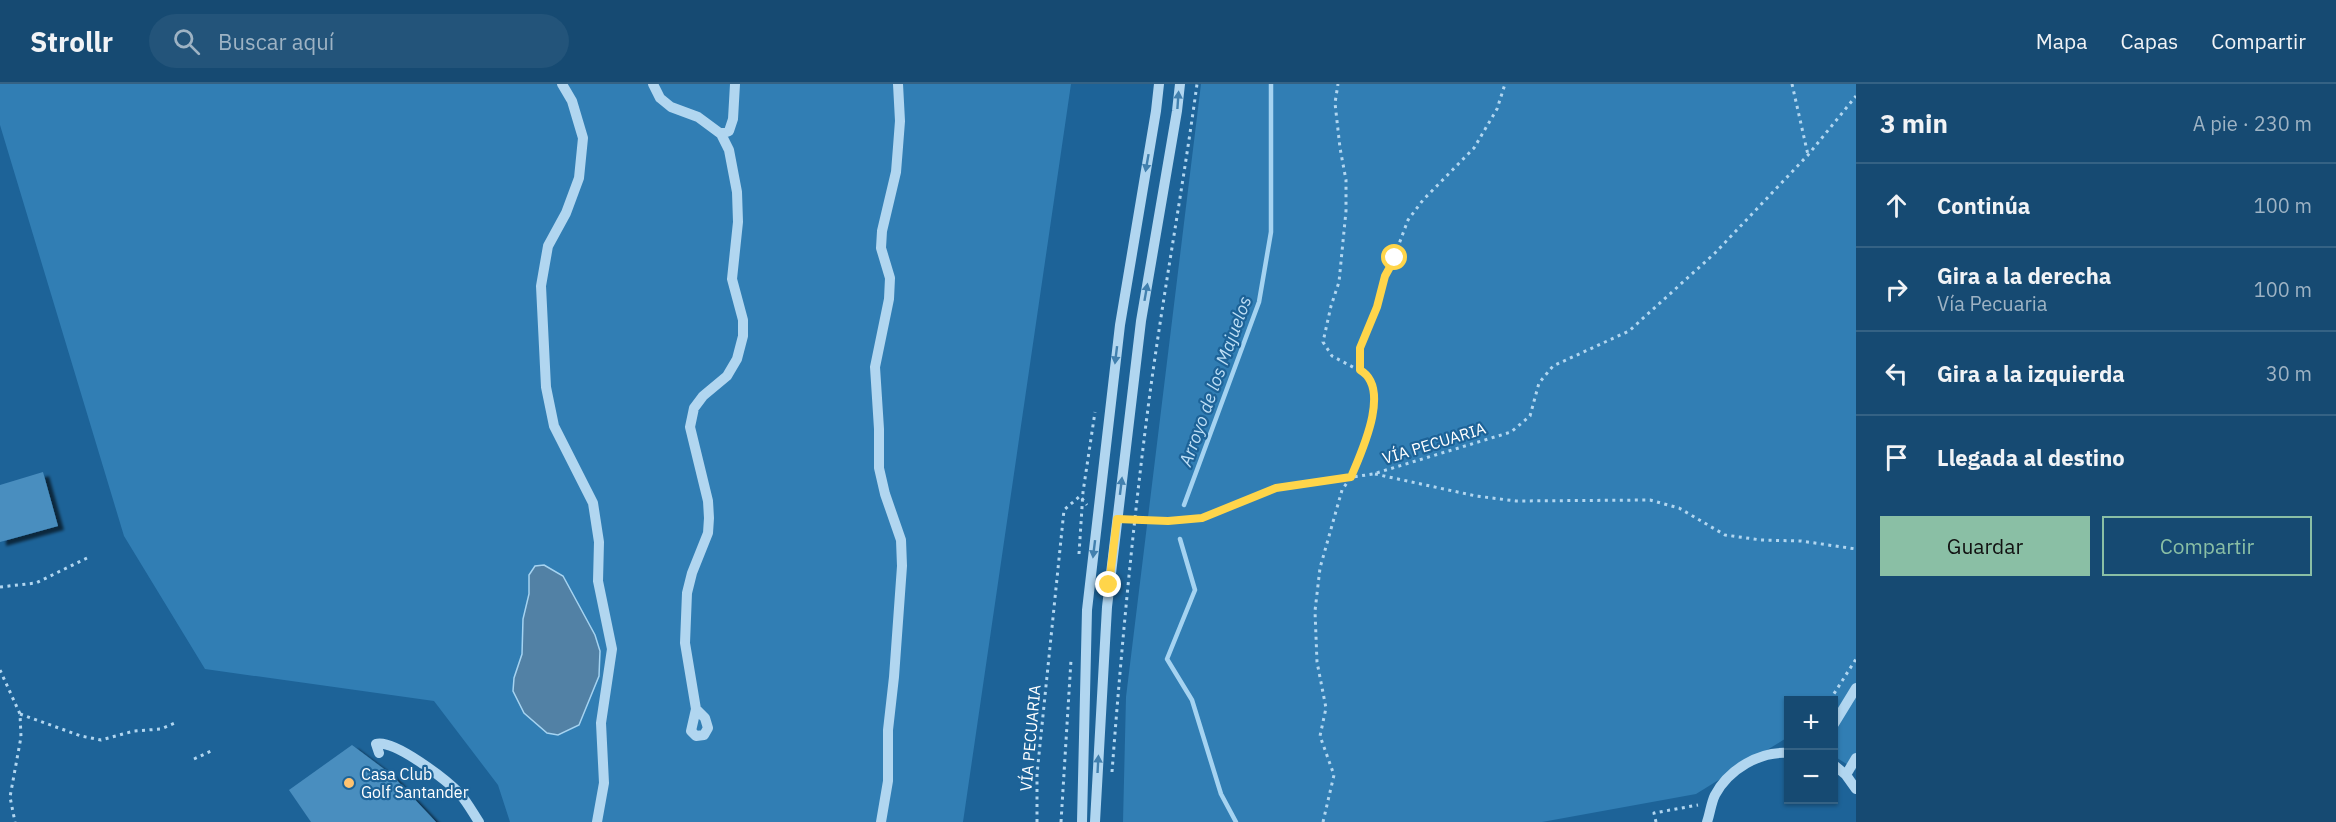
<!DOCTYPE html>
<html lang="es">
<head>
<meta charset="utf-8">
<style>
	:root { --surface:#164a72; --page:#23547a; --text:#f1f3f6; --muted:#9eb3c4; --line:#356284; --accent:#8abfa5 }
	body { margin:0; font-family:"IBM Plex Sans",sans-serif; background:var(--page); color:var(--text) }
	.controls { position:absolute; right:18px; bottom:18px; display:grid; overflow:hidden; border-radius:0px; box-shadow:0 2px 4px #0004 }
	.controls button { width:54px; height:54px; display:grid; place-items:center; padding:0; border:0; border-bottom:2px solid var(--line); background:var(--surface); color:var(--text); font:30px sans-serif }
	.stop { position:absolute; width:18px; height:18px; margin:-14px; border:4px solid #ffd54a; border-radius:50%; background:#fff }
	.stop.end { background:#ffd54a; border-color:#fff; box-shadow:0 2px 6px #0008 }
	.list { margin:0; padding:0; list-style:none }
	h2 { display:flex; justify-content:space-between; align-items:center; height:78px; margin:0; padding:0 24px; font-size:26px }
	h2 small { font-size:20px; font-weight:400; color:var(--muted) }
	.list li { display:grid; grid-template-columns:39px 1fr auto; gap:18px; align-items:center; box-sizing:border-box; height:84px; padding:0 24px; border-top:2px solid var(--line) }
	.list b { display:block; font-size:22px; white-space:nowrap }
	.list p { margin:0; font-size:20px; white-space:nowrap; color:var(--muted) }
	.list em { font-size:20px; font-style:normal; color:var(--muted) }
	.actions { display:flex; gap:12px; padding:18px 24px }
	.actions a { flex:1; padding:14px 0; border:2px solid var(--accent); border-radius:0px; text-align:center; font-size:21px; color:var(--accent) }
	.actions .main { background:var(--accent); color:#111 }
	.icon { flex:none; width:33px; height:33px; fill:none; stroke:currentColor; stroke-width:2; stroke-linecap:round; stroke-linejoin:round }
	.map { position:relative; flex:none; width:1856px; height:738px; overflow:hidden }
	header { display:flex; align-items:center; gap:36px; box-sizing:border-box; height:84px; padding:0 30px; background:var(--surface); border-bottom:2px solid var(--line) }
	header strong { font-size:28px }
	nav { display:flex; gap:33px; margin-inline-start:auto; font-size:21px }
	.search { width:420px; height:54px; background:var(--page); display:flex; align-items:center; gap:15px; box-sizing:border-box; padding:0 21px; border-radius:33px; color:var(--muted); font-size:22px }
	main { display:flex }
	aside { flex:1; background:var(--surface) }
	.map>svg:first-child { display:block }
</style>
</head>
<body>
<header>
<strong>Strollr</strong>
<div class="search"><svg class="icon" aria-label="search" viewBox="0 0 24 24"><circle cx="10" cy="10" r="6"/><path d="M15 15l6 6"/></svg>Buscar aquí</div>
<nav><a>Mapa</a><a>Capas</a><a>Compartir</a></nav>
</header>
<main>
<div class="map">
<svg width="1856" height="738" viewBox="0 0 1856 738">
	<defs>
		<filter id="shadow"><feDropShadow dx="6" dy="4" stdDeviation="1.5" flood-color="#0009"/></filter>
	</defs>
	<rect width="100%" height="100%" fill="#1d6398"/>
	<path fill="#317eb4" d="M0,0H1071L963,738H510L498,701L434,617L205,585L124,452L0,41Z
		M1201,0H1856V686L1834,672V616H1788V653L1696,710L1542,738H1123L1126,613Z"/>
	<path fill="#5281a5" stroke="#a5d3f1" stroke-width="1.5" d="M544,481L563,492L595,551L600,567L599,592L579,641L558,651L547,649L524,629L513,607L514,594L522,570L523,535L529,510V491L535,482Z"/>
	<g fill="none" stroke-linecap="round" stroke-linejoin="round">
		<path stroke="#a5d3f1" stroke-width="4.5" d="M1184,421L1259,218L1271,148V0
			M1180,455L1195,506L1167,575L1192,616L1221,710L1236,738"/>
	</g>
	<path fill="#4a8ebf" filter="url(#shadow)" d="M43,388L58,442L0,458V401Z
		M352,661L392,691L436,738H311L289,706Z"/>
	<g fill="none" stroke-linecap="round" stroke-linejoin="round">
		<path stroke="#b1d6f0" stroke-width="3" stroke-dasharray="3 4.5" stroke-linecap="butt" d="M1792,0L1808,71
			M1360,286V264L1408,136L1423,116L1474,64L1497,25L1505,0
			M1375,390L1476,412L1516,417L1650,416L1679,424L1725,451L1761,456L1801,457L1856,465
			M1129,436L1168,437L1202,434L1276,404L1373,390L1511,348L1530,332L1539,299L1553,282L1629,247L1715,169L1808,71L1856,12
			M1079,470L1083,408L1095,328
			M0,503L36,499L89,473
			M0,586L20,630L21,653L10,713L15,738
			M1830,616L1856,575
			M20,630L81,652L101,656L134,647L161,645L175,639
			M194,675L211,667
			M1112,688C1121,569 1132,450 1147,332C1161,221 1182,111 1197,0
			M1037,738V690L1064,426L1080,412L1087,421
			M1061,738L1071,576
			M1323,738L1334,691L1320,652L1326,624L1317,578L1315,527L1320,484L1342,406L1351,393L1365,362L1373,335L1374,309L1366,290L1332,272L1323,258L1331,222L1339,198L1346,127V96L1340,64L1335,19L1338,0
			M1656,738L1654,729L1698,721"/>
		<path stroke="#b1d6f0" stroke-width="10" d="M562,0L572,17L583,54L579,94L566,129L548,162L541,202L546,303L554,342L593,419L599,458L598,497L612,565L601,639L604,699L597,738
			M653,0L660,14L671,23L698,33L721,50L729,66L737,108L738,138L732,195L743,236V252L737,275L727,292L703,312L694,324L690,343L708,417L709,434L708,449L692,489L687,509L685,559L696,625L691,647L696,652L704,651L708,644L705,634L696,625
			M721,50L729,47L733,35L735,0
			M1834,640L1856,604
			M379,669L376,660C393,654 448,697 460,710C467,718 473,729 479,738
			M1834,681L1846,691L1856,705
			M1846,691L1856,674
			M881,738L888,697V646L894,593L902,482L901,456L885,410L879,384V345L875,283L889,215L890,194L881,164L882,147L896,88L898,63L900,37L898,0
			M1082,738L1087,526L1120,241L1156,27L1159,0
			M1095,738L1107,523L1141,237L1177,27L1180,0
			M1707,738C1710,730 1711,719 1715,711C1729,685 1760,667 1788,669"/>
	</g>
	<defs><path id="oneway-solid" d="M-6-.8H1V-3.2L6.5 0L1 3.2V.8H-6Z" transform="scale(1.5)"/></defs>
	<g fill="#4280ae">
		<use href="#oneway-solid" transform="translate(1178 16) rotate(-86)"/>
		<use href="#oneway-solid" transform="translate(1147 79) rotate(100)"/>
		<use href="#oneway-solid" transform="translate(1146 208) rotate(-80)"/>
		<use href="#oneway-solid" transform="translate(1116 271) rotate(97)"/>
		<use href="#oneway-solid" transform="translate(1121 402) rotate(-83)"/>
		<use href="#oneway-solid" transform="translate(1094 465) rotate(97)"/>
		<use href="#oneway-solid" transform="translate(1098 680) rotate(-87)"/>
	</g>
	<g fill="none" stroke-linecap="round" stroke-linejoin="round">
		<path stroke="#ffd54a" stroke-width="8" d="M1109,501L1117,435L1168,437L1202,434L1276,404L1351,393C1361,369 1392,304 1360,286V264L1377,223L1385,192L1395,174"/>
	</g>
	<circle fill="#ffc370" stroke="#1d6398" stroke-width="2" cx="349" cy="699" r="6"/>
	<g text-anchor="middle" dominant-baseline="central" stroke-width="4.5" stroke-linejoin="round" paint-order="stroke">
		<g font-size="16" fill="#fff" stroke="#1d6398">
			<text transform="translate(1434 359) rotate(-17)">VÍA PECUARIA</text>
			<text transform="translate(1030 654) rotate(-85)">VÍA PECUARIA</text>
		</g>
		<g font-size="16" fill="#fff" stroke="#1d6398" text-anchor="start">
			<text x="361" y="690">Casa Club<tspan x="361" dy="18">Golf Santander</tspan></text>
		</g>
		<g font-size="18" font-style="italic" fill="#bedff6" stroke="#1d6398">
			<text transform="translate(1215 297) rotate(-70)">Arroyo de los Majuelos</text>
		</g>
	</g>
</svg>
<div class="controls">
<button>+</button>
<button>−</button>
</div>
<div class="stop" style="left:1395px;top:174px"></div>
<div class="stop end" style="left:1109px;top:501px"></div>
</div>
<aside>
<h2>3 min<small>A pie · 230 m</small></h2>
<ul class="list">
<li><svg class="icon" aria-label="ahead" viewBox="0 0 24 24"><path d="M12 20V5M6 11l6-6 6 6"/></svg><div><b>Continúa</b></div><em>100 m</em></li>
<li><svg class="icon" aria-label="right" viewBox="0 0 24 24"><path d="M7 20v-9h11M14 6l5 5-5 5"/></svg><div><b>Gira a la derecha</b><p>Vía Pecuaria</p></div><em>100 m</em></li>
<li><svg class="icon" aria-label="left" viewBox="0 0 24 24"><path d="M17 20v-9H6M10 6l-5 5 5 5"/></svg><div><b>Gira a la izquierda</b></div><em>30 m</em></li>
<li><svg class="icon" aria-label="arrive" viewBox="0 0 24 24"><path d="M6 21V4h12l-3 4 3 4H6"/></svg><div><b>Llegada al destino</b></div></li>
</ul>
<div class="actions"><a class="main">Guardar</a><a>Compartir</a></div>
</aside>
</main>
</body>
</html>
